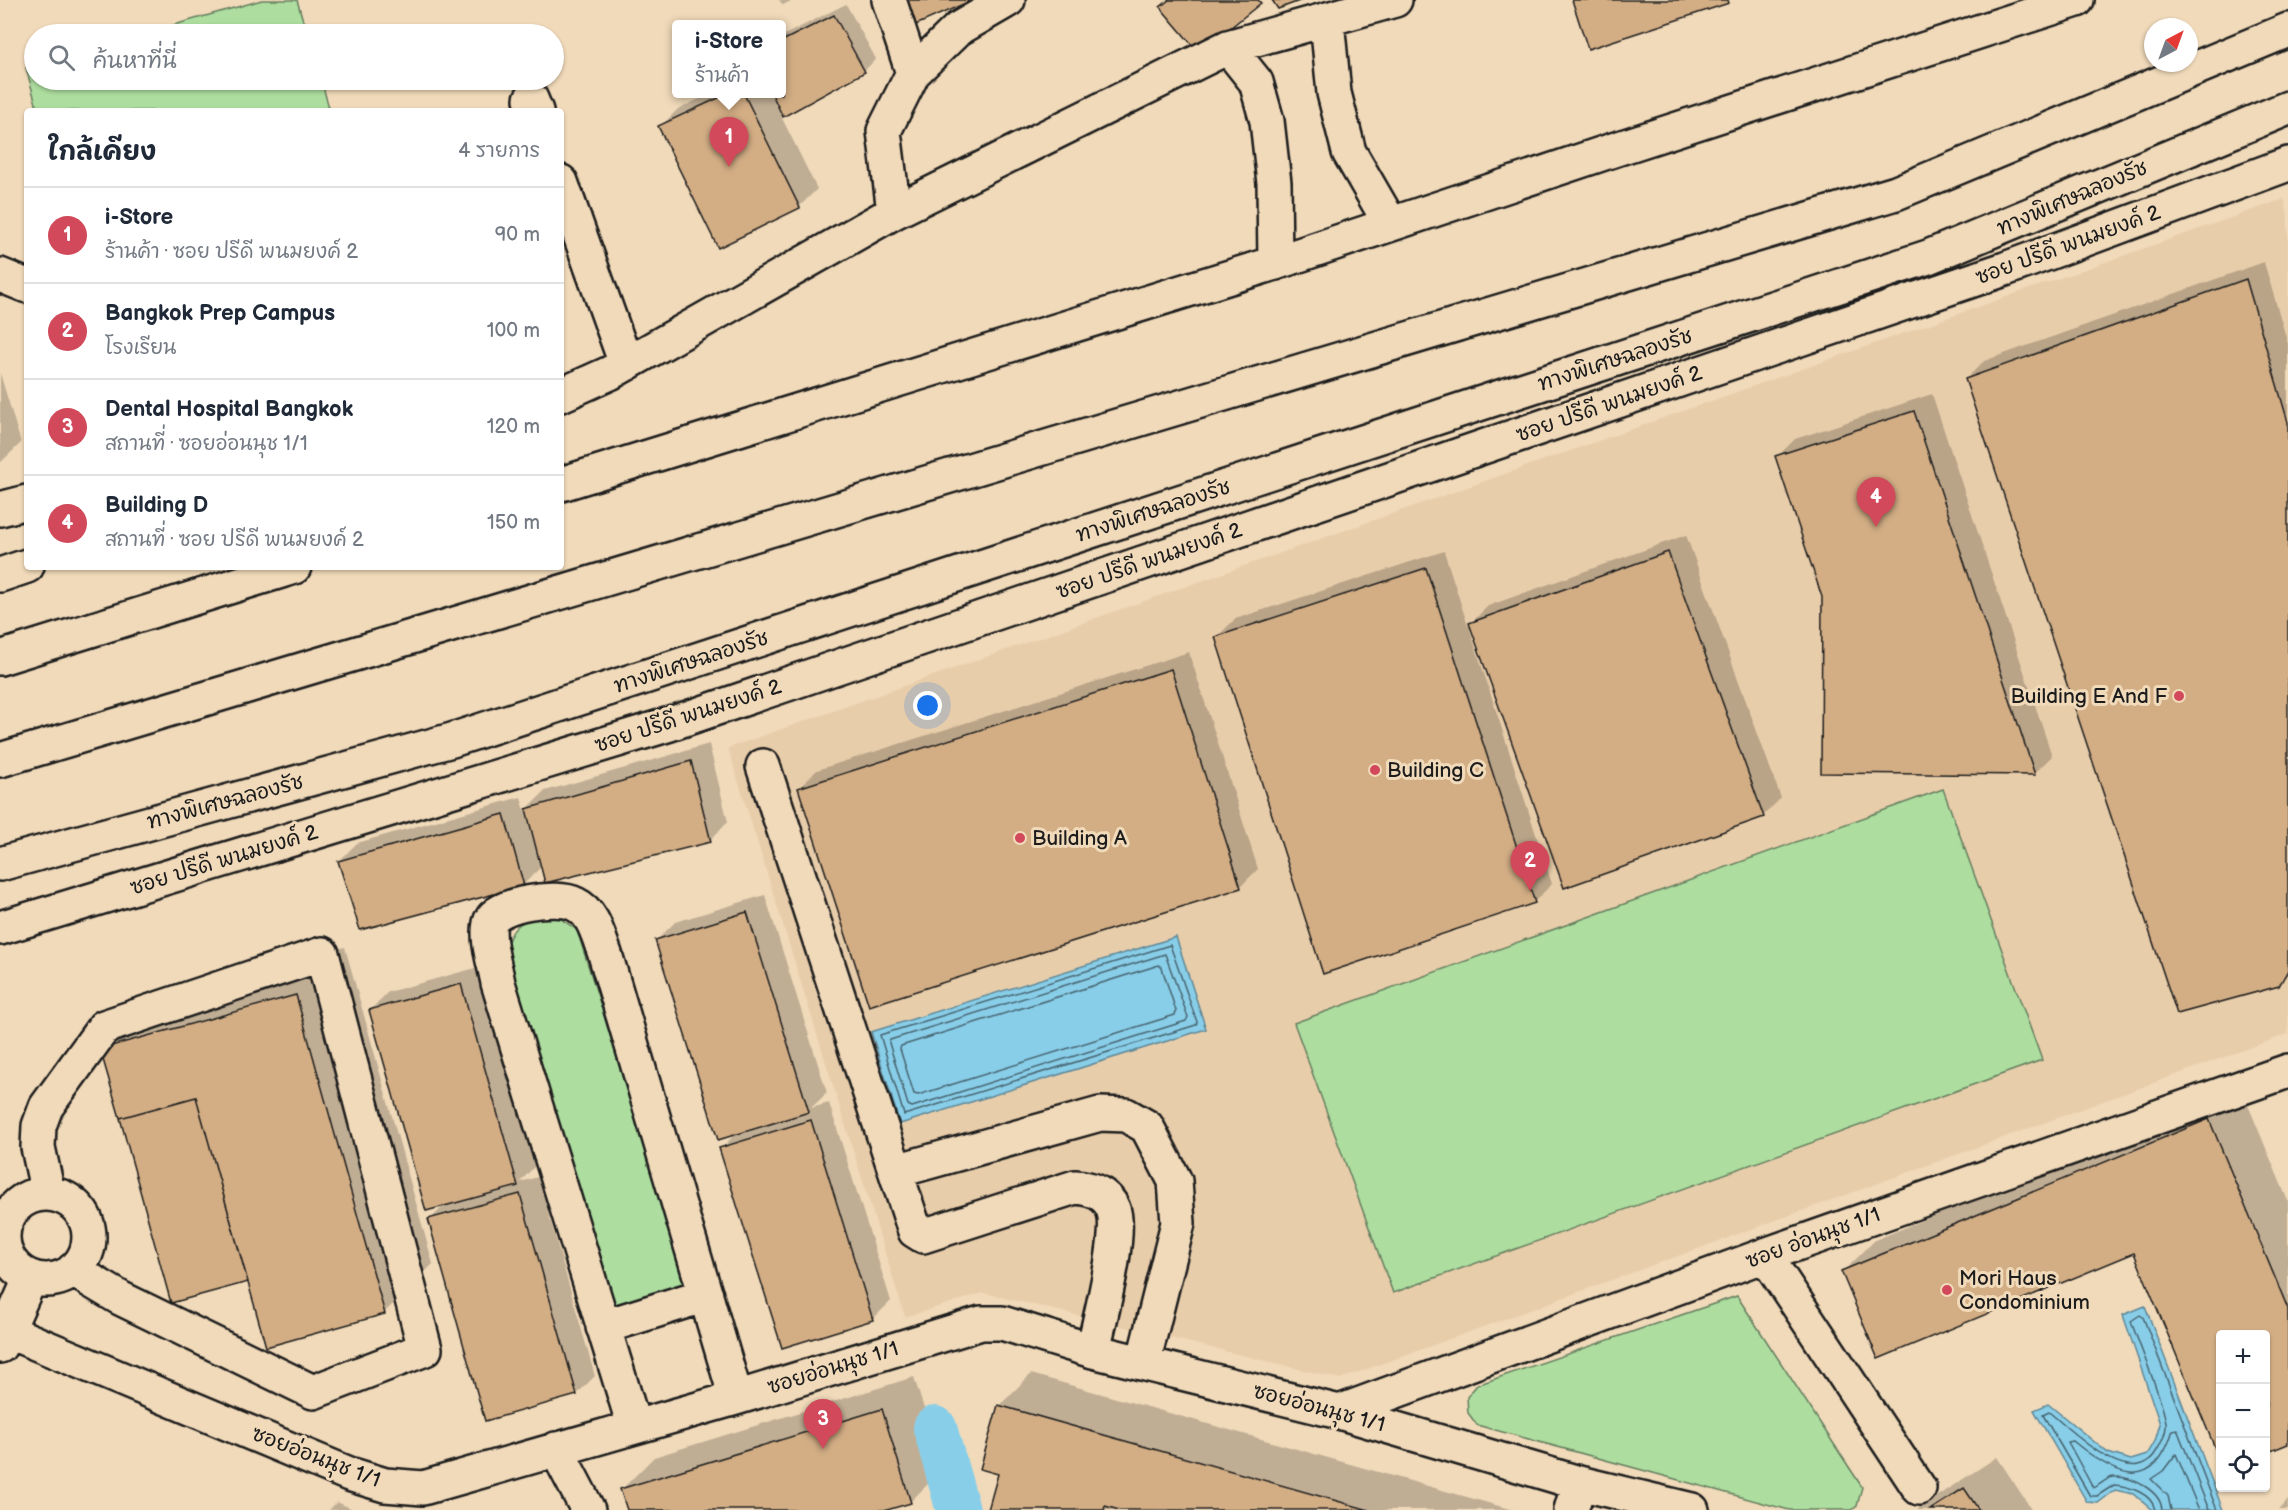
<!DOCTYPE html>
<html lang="th">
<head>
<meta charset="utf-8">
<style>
	:root { --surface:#fff; --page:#f2f2f3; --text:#1f2937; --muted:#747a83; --line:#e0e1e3; --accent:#d1495b }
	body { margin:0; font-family:"Balsamiq Sans","Playpen Sans Thai",sans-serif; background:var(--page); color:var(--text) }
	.controls { position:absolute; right:18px; bottom:18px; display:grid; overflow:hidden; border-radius:6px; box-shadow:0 2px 4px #0004 }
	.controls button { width:54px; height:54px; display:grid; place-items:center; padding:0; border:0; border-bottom:2px solid var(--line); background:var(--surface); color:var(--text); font:30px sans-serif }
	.compass { position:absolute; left:2144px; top:18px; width:54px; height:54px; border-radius:50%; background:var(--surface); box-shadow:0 2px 4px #0004; rotate:41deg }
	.you { position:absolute; left:928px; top:706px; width:21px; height:21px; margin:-15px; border:4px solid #fff; border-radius:50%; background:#1a73e8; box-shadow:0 0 0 9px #1a73e833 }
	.badge { display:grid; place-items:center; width:39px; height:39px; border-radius:50%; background:var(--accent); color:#fff; font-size:20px; font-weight:700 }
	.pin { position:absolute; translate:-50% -50px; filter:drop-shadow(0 2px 3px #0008) }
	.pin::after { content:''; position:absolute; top:32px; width:21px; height:18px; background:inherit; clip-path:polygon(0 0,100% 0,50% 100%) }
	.popup { position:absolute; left:672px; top:20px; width:114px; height:78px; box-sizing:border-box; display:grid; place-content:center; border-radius:6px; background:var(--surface); filter:drop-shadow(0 2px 4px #0005); font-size:20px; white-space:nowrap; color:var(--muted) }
	.popup b { font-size:22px; color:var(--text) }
	.popup::after { content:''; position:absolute; left:50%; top:100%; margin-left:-12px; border:12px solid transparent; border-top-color:var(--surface) }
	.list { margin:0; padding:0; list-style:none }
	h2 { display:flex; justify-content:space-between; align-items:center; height:78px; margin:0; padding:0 24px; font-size:26px }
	h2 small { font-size:20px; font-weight:400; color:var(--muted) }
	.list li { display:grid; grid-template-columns:39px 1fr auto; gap:18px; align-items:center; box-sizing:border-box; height:96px; padding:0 24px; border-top:2px solid var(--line) }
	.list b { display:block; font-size:22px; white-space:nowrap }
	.list p { margin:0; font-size:20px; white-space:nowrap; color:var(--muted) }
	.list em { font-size:20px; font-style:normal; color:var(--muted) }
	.icon { flex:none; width:33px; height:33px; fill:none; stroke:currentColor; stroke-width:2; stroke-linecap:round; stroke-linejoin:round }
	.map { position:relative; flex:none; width:2288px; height:1510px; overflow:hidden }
	.search { position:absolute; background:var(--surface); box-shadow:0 2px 4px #0004; left:24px; top:24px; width:540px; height:66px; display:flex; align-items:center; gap:15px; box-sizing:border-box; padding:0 21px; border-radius:33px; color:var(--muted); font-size:22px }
	.panel { position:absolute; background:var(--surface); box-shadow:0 2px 4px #0004; left:24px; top:108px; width:540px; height:462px; border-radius:6px }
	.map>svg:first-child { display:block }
</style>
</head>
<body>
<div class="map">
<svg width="2288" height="1510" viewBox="0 0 2288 1510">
	<rect width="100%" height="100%" fill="#f1daba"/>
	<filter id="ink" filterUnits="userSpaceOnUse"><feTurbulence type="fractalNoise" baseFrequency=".0167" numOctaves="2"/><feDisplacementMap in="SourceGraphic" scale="12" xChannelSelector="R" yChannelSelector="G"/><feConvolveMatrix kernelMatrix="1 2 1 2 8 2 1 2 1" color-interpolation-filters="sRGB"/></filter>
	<g filter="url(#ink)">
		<path fill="#e8cdaa" d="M2284,199L2288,214V1034L1340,1379L984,1293L905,1317L728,748Z"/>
		<path fill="#adde9f" stroke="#647d5e" stroke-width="1.5" d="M262,0H297L307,34H142Z
			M34,65V80H321L330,111H38L26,68Z
			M1943,789L2042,1060L1393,1293L1294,1023Z
			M552,913L577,930L689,1286L612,1315L504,954C511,924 522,919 552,913Z
			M1737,1296L1862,1487L1857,1506L1852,1510H1789L1477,1425L1468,1413L1467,1397L1477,1385Z"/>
		<path fill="#88cee9" stroke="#5d8797" stroke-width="1.5" d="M1176,937L1206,1029L900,1124L871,1032Z
			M2145,1306L2223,1510H2152L2133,1494L2115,1490L2098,1503L2087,1502L2034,1410L2048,1404L2108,1453L2131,1460L2147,1455L2155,1441L2160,1424L2123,1315Z"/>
		<path fill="#0003" d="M779,0H793L783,5Z
			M846,4L876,59L864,71L781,116L817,189L799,207L660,127L678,109L710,94H782V36Z
			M2264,262L2288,344V974L2278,984L1966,379L1984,361Z
			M0,373L21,443L0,463Z
			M1932,394L2052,756L2034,774L1824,597L1777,457L1795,439Z
			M1686,535L1781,798L1763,816L1472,629L1470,630L1552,884L1534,902L1217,637L1235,619L1444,551L1468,626L1488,606Z
			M1189,652L1258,869L1240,887L799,788L817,770Z
			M709,744L728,822L710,840L542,866L523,885L339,861L357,843L521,797L525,811L545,791Z
			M765,895L827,1093L811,1108L829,1103L891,1301L873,1319L721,1149L736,1133L657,940L675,922Z
			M345,947L433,1264L384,1313L249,1280L102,1049L151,1000Z
			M479,967L535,1166L520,1182L538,1177L595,1376L577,1394L430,1220L445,1204L370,1010L388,992Z
			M2241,1088L2288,1201V1442L2266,1452V1334H2220V1456L2135,1251L1843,1272L1875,1240Z
			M1031,1374L1513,1510H989L1000,1473L999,1406Z
			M914,1377L943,1469L911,1501L882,1510H628L622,1489L654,1457Z
			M1997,1457L2032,1510H1917L1920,1507Z
			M2288,1500V1510H2278Z
			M337,1502L355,1510H329Z"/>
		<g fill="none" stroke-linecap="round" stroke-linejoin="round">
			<path stroke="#47636e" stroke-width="1.5" d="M1170,945L1197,1022L1196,1025L904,1115L880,1035Z
				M1165,954L1188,1017L1186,1021L912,1107L908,1105L889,1043L890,1040Z
				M1159,965L1162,968L1176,1011L1175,1015L918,1095L914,1094L900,1049L901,1046Z
				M2155,1510C2152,1493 2128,1486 2114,1485L2097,1496H2090L2043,1415L2049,1412C2070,1429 2131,1493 2156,1452C2161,1444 2167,1431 2166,1422C2159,1388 2142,1354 2131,1321L2140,1315L2143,1317L2217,1510
				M2162,1510C2161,1491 2132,1476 2114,1477C2105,1478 2100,1486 2093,1488L2068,1442L2073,1441C2113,1474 2153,1497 2173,1430L2177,1429L2209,1510
				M2171,1510L2168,1496L2151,1479L2163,1471L2176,1454L2199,1510"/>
			<path stroke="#88cee9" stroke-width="44" d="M935,1428L958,1510"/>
		</g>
		<path fill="#d3ae85" stroke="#1c1c1c" stroke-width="1.5" d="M897,0H967L968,2L909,28Z
			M1169,0H1258L1261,3L1199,53L1160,7Z
			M1272,0H1302L1278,9Z
			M1572,0H1728L1729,3L1588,49Z
			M834,15L865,72L783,117L772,94H782V41Z
			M727,94H744L800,208L718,248L658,126Z
			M2246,279L2288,422V970L2279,986L2177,1014L1965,379Z
			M1914,411L2035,775L1821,773L1822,597L1775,456Z
			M1668,552L1764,817L1564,888L1469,623Z
			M1426,568L1535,903L1323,974L1215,637Z
			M1171,669L1241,888L869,1006L798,788Z
			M691,761L711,842L545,883L526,809Z
			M504,814L524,886L360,930L338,861Z
			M747,912L809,1112L718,1140L655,940Z
			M461,984L518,1186L426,1211L369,1010Z
			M296,995L385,1314L266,1347L196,1097L120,1118L100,1049Z
			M196,1097L248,1282L171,1303L120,1118Z
			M2209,1119L2288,1309V1444L2266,1453V1334H2220V1460L2134,1253L1878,1359L1841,1271Z
			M811,1120L873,1320L782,1348L719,1148Z
			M520,1194L577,1395L485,1421L428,1219Z
			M998,1405L1369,1510H1119L1105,1506L1104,1510H988L998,1474L980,1469Z
			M882,1409L911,1503L887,1510H627L620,1489Z
			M1964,1488L1979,1510H1930Z"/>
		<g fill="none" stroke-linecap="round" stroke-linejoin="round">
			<g stroke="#1c1c1c" stroke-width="38">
				<path id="minor" d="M889,0L913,73
					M1327,21L1334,93L1349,152L1390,223
					M1228,47L1256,82L1267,121L1274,183L1275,263
					M531,99L536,111
					M561,182L626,364
					M894,212L884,131L913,73L958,29L1008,0
					M0,275L27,286
					M561,395L610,373L894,212L1228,47L1395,0
					M0,509L27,502
					M0,575L27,566
					M763,766L915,1231L923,1236L1075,1187C1090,1188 1107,1193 1113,1209C1123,1234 1099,1321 1093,1351
					M0,928L670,724L2005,269L2288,164
					M896,1171L1100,1114L1126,1115L1147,1127L1175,1181L1178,1223L1143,1363
					M48,1194L38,1147L39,1126L46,1107L104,1027L322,954L425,1349L313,1392L120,1298L73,1270
					M3 1237a43 43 0 1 1 86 0a43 43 0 1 1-86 0Z
					M1765,1255L1919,1488
					M0,1326L7,1331L31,1277
					M603,1327L706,1295
					M0,1346L7,1331L349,1474L385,1485L423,1488L736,1398L981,1323H1002L1093,1351L1339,1412L1579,1483L1692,1510
					M1339,1412L1765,1255L2288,1071
					M634,1426L498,983C495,965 486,941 490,923C495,903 558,895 575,904C594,913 598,936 605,954L736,1398
					M556,1449L588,1510
					M1571,1510L1579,1483"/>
			</g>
			<g stroke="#1c1c1c" stroke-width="38">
				<path id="highway" d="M561,484L1275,263L1613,150L2077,0
					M0,658L294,567
					M0,760L1896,193L2288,30
					M0,864L452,740L1928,257L2288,108"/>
			</g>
			<use href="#minor" stroke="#f1daba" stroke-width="33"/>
			<use href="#highway" stroke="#f1daba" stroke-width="33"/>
		</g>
	</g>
	<g fill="#d1495b" stroke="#f1daba" stroke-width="2">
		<circle cx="2179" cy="696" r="6"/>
		<circle cx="1375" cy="770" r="6"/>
		<circle cx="1020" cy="838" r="6"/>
		<circle cx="1947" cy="1290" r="6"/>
	</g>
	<g text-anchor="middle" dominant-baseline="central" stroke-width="6" stroke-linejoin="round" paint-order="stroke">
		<g font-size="21" fill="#1c1c1c" stroke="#f1daba">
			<text transform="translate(2072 198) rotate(-23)">ทางพิเศษฉลองรัช</text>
			<text transform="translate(2068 245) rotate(-20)">ซอย ปรีดี พนมยงค์ 2</text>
			<text transform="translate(1615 360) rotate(-18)">ทางพิเศษฉลองรัช</text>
			<text transform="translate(1609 404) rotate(-19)">ซอย ปรีดี พนมยงค์ 2</text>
			<text transform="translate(1153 511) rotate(-18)">ทางพิเศษฉลองรัช</text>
			<text transform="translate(1149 561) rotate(-19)">ซอย ปรีดี พนมยงค์ 2</text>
			<text transform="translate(691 662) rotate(-18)">ทางพิเศษฉลองรัช</text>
			<text transform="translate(688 716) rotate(-18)">ซอย ปรีดี พนมยงค์ 2</text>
			<text transform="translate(225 802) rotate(-15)">ทางพิเศษฉลองรัช</text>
			<text transform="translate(224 860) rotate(-17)">ซอย ปรีดี พนมยงค์ 2</text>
			<text transform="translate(1813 1238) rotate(-20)">ซอย อ่อนนุช 1/1</text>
			<text transform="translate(833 1368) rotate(-17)">ซอยอ่อนนุช 1/1</text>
			<text transform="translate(1319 1408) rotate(15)">ซอยอ่อนนุช 1/1</text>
			<text transform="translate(316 1457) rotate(21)">ซอยอ่อนนุช 1/1</text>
		</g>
		<g font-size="21" fill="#1c1c1c" stroke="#f1daba" text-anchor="start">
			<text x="2167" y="696" text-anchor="end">Building E And F</text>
			<text x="1387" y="770">Building C</text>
			<text x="1032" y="838">Building A</text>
			<text x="1959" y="1278">Mori Haus<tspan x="1959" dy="24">Condominium</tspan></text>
		</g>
	</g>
</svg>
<div class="controls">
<button>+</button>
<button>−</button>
<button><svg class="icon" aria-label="locate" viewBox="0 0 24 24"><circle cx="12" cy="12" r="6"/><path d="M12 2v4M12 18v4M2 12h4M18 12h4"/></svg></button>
</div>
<svg class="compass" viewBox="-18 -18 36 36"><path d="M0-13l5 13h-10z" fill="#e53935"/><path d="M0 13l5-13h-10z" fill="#747a83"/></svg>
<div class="you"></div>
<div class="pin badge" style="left:729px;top:167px">1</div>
<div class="popup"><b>i-Store</b>ร้านค้า</div>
<div class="pin badge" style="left:1530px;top:891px">2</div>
<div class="pin badge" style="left:823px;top:1449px">3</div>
<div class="pin badge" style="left:1876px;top:527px">4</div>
<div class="search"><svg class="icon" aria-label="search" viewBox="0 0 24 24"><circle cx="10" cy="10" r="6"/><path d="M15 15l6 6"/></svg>ค้นหาที่นี่</div>
<section class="panel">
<h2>ใกล้เคียง<small>4 รายการ</small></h2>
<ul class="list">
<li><span class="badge">1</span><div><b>i-Store</b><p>ร้านค้า · ซอย ปรีดี พนมยงค์ 2</p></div><em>90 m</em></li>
<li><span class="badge">2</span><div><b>Bangkok Prep Campus</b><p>โรงเรียน</p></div><em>100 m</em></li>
<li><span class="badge">3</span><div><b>Dental Hospital Bangkok</b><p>สถานที่ · ซอยอ่อนนุช 1/1</p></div><em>120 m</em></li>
<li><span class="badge">4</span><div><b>Building D</b><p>สถานที่ · ซอย ปรีดี พนมยงค์ 2</p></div><em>150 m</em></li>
</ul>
</section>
</div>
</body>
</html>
